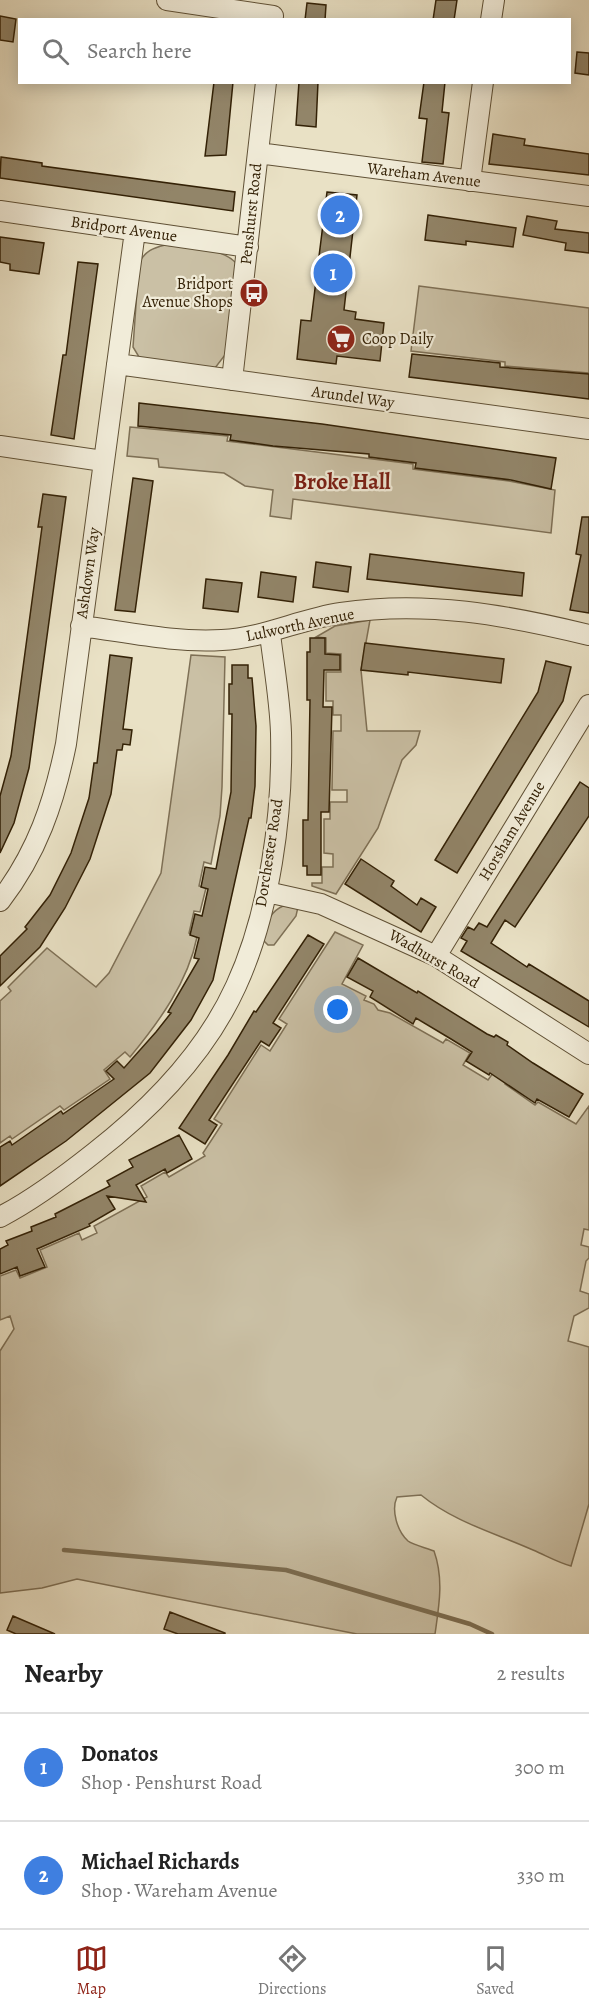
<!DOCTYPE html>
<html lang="en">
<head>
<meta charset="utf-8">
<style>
	:root { --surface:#fff; --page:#f6f6f6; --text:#222; --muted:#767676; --line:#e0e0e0; --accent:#8f2418 }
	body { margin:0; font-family:Alegreya,serif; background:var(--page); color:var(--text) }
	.you { position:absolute; left:338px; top:1010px; width:21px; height:21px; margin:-15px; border:4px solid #fff; border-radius:50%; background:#1a73e8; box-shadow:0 0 0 9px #1a73e833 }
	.badge { display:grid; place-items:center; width:39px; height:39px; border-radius:50%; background:var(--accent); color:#fff; font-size:20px; font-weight:700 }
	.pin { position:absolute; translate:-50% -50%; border:3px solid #fff; box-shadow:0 2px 6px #0006 }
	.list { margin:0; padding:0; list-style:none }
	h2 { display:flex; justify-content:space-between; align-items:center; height:78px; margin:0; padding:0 24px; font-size:26px }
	h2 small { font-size:20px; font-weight:400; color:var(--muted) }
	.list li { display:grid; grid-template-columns:39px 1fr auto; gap:18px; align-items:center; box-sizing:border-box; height:108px; padding:0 24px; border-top:2px solid var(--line) }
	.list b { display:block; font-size:22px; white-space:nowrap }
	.list p { margin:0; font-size:20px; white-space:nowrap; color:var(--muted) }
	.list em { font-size:20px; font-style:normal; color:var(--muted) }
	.icon { flex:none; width:33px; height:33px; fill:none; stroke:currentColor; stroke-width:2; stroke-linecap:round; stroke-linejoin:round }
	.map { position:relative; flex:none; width:589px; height:1634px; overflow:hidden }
	.search { position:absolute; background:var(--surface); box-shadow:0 3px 15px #0003; left:18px; right:18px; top:18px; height:66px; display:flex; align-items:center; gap:15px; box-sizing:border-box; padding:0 21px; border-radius:0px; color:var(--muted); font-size:22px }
	.sheet { height:294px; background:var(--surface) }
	nav { display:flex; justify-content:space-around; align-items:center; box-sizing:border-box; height:84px; border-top:2px solid var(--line); background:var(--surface); font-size:16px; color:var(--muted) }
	nav a { display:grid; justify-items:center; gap:3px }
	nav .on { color:var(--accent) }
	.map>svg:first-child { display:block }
</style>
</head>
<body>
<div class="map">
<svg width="589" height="1634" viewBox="0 0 589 1634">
	<rect width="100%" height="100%" fill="#e9e1c5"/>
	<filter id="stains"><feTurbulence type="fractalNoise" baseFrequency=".00333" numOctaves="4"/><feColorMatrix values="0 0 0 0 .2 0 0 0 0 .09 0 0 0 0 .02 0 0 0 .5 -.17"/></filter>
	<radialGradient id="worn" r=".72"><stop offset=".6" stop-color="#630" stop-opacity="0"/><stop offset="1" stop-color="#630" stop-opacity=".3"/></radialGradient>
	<path fill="#cac0a5" stroke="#7e7056" stroke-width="1.5" d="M165,245C187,248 220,246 236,263L228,351L215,368L148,361L139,357L133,347L139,263C145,251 153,248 165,245Z
		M419,286L589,308V373L505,366V362L411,351Z
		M130,427L228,436L227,441L413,464V469L509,481L555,490L551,533L293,499L291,519L270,516L273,490L245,486L224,473L159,467L158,459L127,456Z
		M370,620L361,670L367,731H420L416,745L402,760L378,828L336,894L312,886V883H322V867H333V854L324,853V819H330V802H347V790H332L333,731H341V715H333V701H326V672H341V654L326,653V638L316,637L335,626Z
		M191,655L225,657L222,787L220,816L211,864L204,862L199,886L206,888L200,912L194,911L189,933L197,937C188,982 159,1022 130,1057L125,1052L104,1070L110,1079L64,1110L60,1106L12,1139L10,1136L0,1143V1001L11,991L8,987L47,948L96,987L109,973L161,873Z
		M283,906L298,907L296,916L274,945H268L261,938C266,925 269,912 283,906Z
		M335,932L363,945L342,984L366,996L364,1000L374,1004L378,1010L390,1013L443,1043L446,1039L470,1053L463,1065L488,1080L493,1073L506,1082L505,1084L535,1105L538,1102L576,1124L589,1106V1230L584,1229L581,1245L589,1247V1258L586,1261L580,1291L589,1294V1308L574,1316L568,1341L589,1347V1504L571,1566C557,1562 547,1556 533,1550C495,1533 454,1522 421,1495L397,1497C391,1510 397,1531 408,1541C413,1545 427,1548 434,1551C444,1579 439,1606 435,1634H357L77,1579L42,1588L0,1593V1351L14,1329L10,1316L0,1320V1276L16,1270L20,1278L47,1267L40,1250L79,1233L82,1240L97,1233L94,1226L147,1197L141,1186L165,1172L169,1177L205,1156L203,1153L222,1124L214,1119L261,1045L270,1051L287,1024L279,1019Z"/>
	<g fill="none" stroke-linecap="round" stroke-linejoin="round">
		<path stroke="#7b6d52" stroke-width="4.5" d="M64,1550L286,1570L470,1624L492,1634"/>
	</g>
	<path fill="#928569" stroke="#332106" stroke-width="1.5" d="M436,0H457L454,20H433Z
		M307,3L326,5L325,20H305Z
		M0,16L16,19L13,42L0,40Z
		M577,52L589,53V75L575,73Z
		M214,82H233L226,155L205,156Z
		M299,82H318L316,127L296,125Z
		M424,82H445L442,112L449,113L443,164L422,162L427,119L419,118Z
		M493,134L525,139L524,145L589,154V175L489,164Z
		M1,157L42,163V166L235,192L233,211L0,178Z
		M327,192L357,195L344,310L356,312L355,319L384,323L380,361L337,356L336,364L297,359L301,320L311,321Z
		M428,215L516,228L513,247L466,241V245L425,240Z
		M527,216L557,221L555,229L589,233V253L565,250L566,243L523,235Z
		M0,237L44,243L39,274L10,270V264L0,262Z
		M78,262L98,264L74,439L51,435L63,355H66Z
		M412,354L500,363V367L589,374V399L409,377Z
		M139,403L322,424L556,458L551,489L511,480L415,468L416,463L369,457V454L273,446L230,440L231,435L138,426Z
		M133,478L153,481L135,612L115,610Z
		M43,494L66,497L29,768L14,823L0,853V796L11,756L42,527H38Z
		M582,517H589V613L570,610L581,555L576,554Z
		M370,554L524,573L522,596L367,579Z
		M316,562L351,567L348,592L313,587Z
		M261,572L296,577L293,602L258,597Z
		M206,579L242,583L238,612L203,608Z
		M310,638H325V654L340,655V670H324L323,707H332L329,812H321V875H307V866H303V820H308L310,700H307V652H310Z
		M365,643L504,659L501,683L408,672V675L361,670Z
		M110,655L132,658L123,729L132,730L130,745L123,744L122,750H117L111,794L90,859L65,908L40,947L0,986V956L27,929L25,927L50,895L71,853L89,798L94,763H97Z
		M546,661L571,667L563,701L457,873L435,860L538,692Z
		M232,665H248V678H252L256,726L255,786L251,818H249L213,980L191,1020L150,1073L66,1141L0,1186V1147L10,1141L12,1145L61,1111L63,1114L114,1079L106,1071L117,1061L124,1068L156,1032L171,1013L168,1012L199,959L194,958L199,938L190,935L195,914L202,916L208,889L201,887L205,867L216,869L231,792L232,714H229V684H232Z
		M580,782L589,788V816L515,927L505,920L491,943L527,967L529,964L589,1001V1027L461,951L467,941L461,938L468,927L474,930L479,923L487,927Z
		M361,859L394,881L391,886L417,905L421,898L436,907L421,932L345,884Z
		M308,935L324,944L273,1023L281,1028L269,1046L261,1041L209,1120L217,1125L205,1144L179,1128L228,1055L254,1011L256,1012Z
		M358,958L417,993L418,991L487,1034L494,1037L496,1035L508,1042L507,1045L533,1063L583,1094L569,1117L537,1099L535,1103L490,1073L489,1075L466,1061L472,1052L451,1039L416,1018L413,1024L370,997L373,991L347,977Z
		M179,1135L192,1159L167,1173L165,1169L136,1185L146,1202L107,1196L115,1209L89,1224L90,1226L37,1249L45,1267L20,1276L17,1267L0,1274V1249L8,1245L6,1241L32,1231L31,1227L56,1217L55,1214L110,1186L107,1181L133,1167L129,1160Z
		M170,1612L225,1633V1634H178L164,1629Z
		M13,1616L55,1634H16L7,1630Z"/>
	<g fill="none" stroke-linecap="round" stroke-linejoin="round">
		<g stroke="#605136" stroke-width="22">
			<path id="street" d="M167,0L273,16
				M491,20L494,0
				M258,153L589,196
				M470,181L483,82
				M0,211L248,247
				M117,364L589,429
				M232,380L266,82
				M0,446L103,461
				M81,626C127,632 175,643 222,640C264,638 300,619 341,613C425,600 507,615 589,635
				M267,892L321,904L436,956L589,1054
				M0,901C37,853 54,803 66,744L135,231
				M436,956L589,705
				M0,1217C33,1200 65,1176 94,1153C152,1108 205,1054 236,986C270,912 283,814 281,733C280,700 274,667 270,634"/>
		</g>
		<use href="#street" stroke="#f1ecd9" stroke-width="20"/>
	</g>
	<defs>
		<g id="bus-disc" transform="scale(1.5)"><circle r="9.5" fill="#8f2418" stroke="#f1ecd9"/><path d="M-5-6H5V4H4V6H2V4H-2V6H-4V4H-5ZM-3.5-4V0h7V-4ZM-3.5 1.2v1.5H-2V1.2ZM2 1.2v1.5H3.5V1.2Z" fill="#fff"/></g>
		<g id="supermarket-disc" transform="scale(1.5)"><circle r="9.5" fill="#8f2418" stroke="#f1ecd9"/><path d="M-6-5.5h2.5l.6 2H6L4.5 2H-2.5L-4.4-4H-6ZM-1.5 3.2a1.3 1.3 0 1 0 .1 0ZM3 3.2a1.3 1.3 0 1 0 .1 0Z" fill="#fff"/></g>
	</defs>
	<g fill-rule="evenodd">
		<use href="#bus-disc" x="254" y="293"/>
		<use href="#supermarket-disc" x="341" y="339"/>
	</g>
	<g text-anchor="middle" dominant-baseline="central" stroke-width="4.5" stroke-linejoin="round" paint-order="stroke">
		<g font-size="16" fill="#332106" stroke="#f1ecd9">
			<text transform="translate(424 175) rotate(7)">Wareham Avenue</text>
			<text transform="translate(251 214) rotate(-84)">Penshurst Road</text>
			<text transform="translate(124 229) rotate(8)">Bridport Avenue</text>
			<text transform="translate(353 397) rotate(8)">Arundel Way</text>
			<text transform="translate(88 573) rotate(-82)">Ashdown Way</text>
			<text transform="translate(300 625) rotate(-12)">Lulworth Avenue</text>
			<text transform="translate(512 831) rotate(-59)">Horsham Avenue</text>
			<text transform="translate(269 853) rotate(-81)">Dorchester Road</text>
			<text transform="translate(434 959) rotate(30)">Wadhurst Road</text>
		</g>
		<g font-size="16" fill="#332106" stroke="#f1ecd9" text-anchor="end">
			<text x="233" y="284">Bridport<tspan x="233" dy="18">Avenue Shops</tspan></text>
			<text x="362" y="339" text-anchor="start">Coop Daily</text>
		</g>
		<g font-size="22" font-weight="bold" fill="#7a1f14" stroke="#f1ecd9">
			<text x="342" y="482">Broke Hall</text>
		</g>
	</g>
	<rect width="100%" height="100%" filter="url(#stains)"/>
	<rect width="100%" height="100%" fill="url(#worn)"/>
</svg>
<div class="you"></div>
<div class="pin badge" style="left:333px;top:273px;background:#3f7fe0">1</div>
<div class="pin badge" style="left:340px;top:215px;background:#3f7fe0">2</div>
<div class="search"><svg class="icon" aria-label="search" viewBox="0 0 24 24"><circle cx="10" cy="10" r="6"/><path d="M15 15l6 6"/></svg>Search here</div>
</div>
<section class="sheet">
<h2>Nearby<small>2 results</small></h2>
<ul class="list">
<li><span class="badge" style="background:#3f7fe0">1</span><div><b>Donatos</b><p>Shop · Penshurst Road</p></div><em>300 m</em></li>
<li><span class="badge" style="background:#3f7fe0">2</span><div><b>Michael Richards</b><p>Shop · Wareham Avenue</p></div><em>330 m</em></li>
</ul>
</section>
<nav>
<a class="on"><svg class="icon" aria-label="map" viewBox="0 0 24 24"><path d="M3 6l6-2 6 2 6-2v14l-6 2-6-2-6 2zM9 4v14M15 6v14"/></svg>Map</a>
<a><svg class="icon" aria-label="directions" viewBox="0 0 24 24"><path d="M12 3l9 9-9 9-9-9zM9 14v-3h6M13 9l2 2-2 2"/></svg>Directions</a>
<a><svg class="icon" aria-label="saved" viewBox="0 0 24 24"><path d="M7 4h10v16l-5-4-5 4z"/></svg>Saved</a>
</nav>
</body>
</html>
